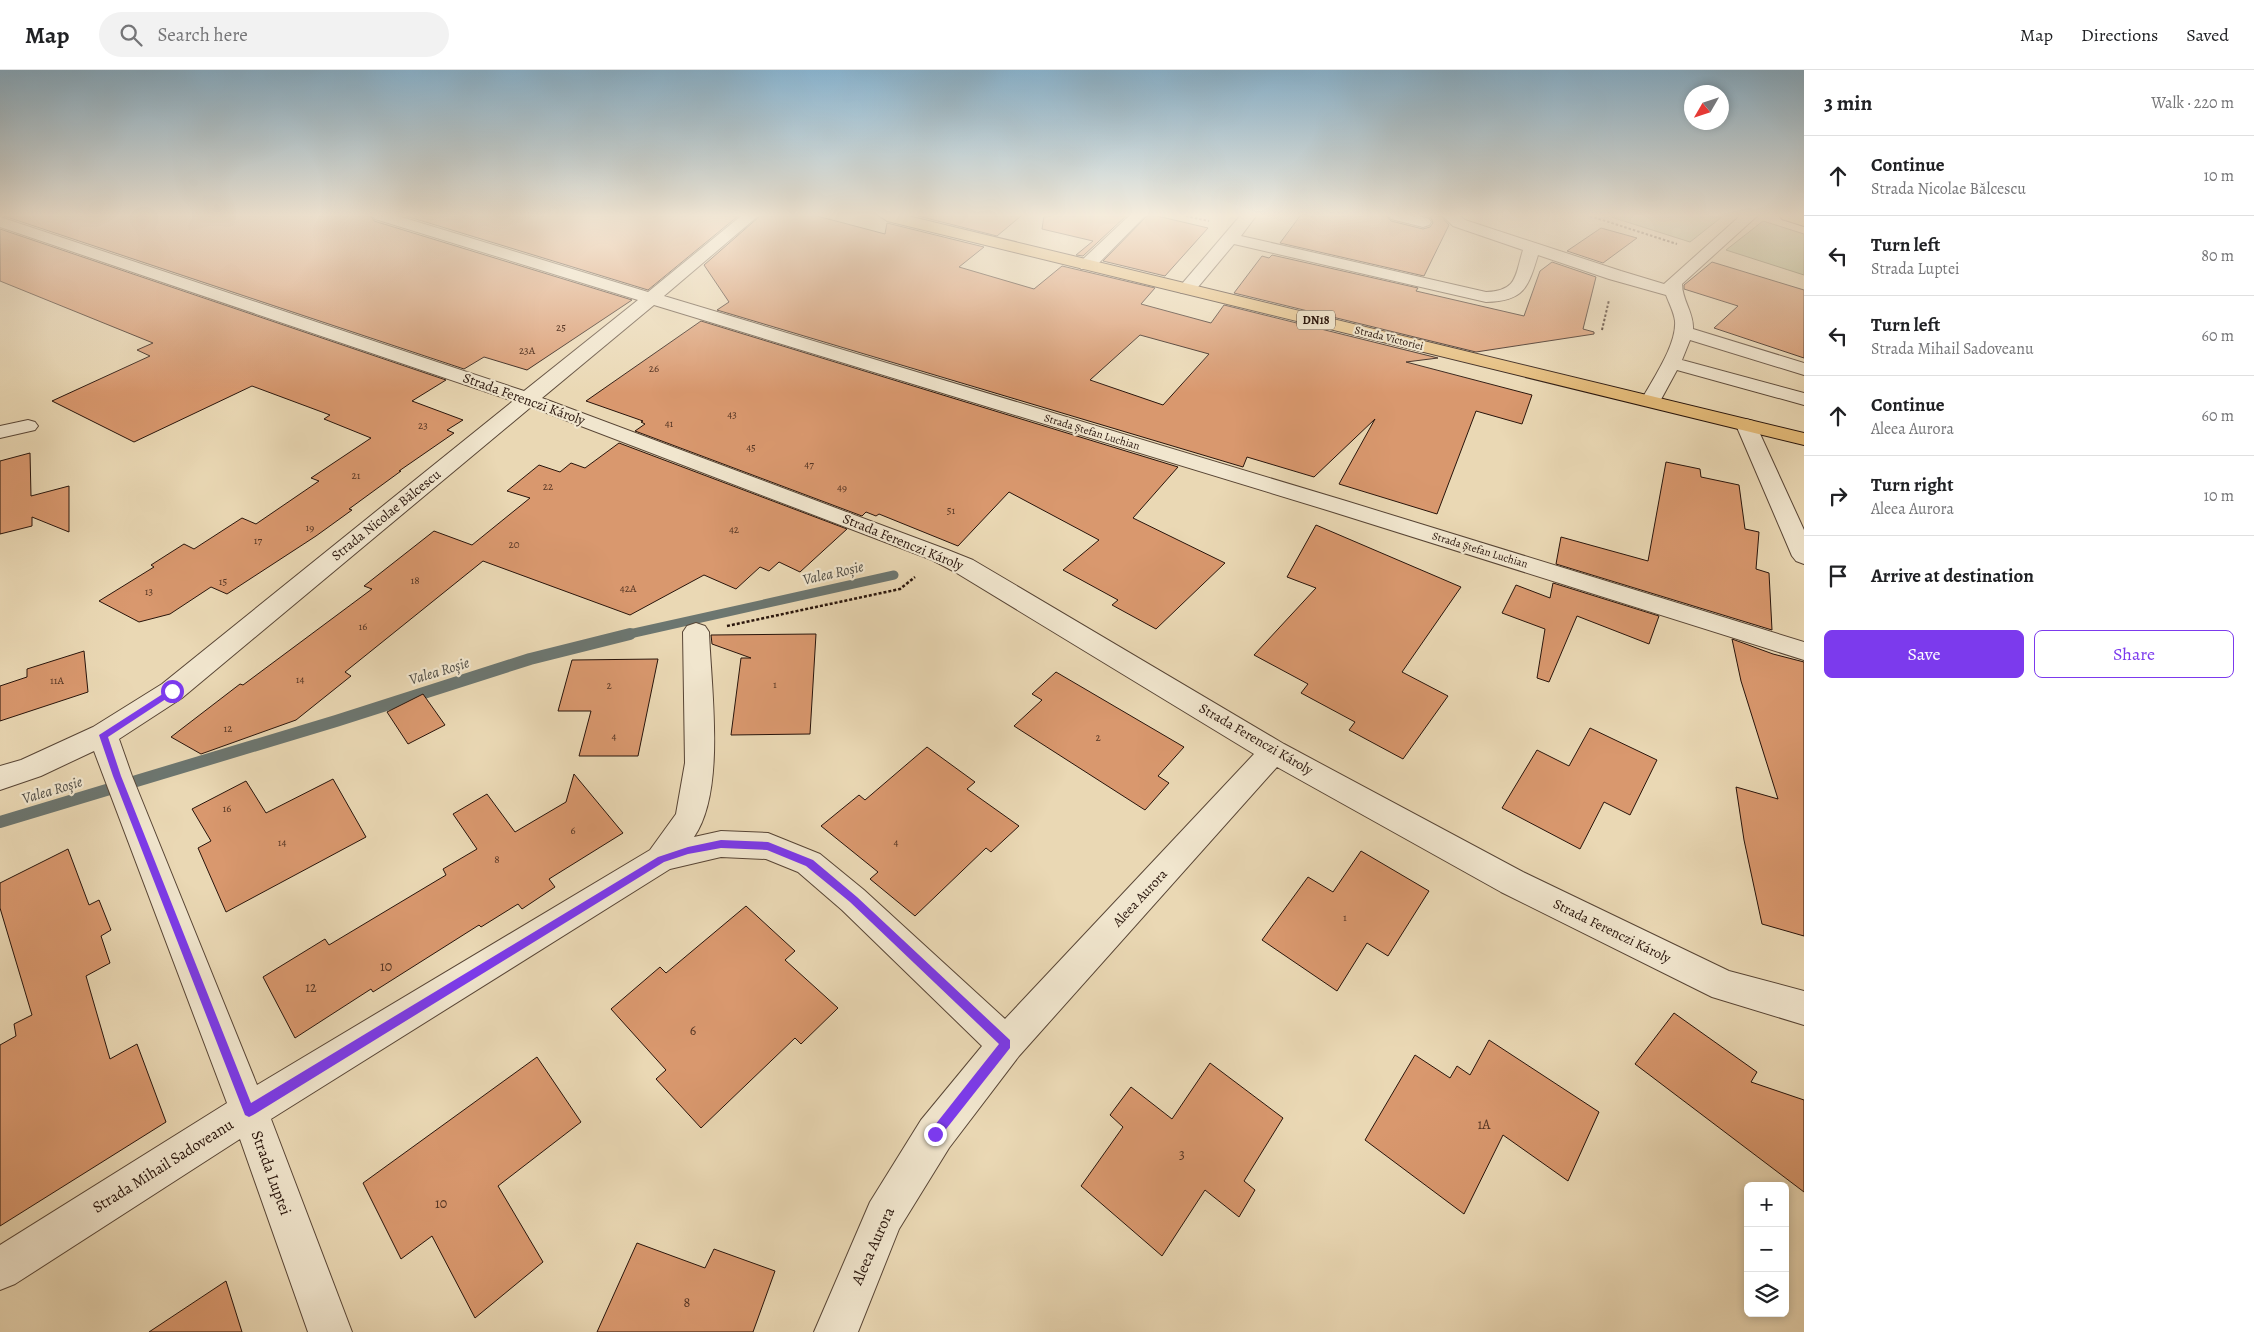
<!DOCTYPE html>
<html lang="en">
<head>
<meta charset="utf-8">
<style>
	:root { --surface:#fff; --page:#f2f2f2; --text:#202124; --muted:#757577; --line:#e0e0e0; --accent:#7c3aed }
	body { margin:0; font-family:Alegreya,serif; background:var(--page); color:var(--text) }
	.controls { position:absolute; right:15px; bottom:15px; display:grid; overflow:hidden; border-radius:8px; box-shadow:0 2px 8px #0003 }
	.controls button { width:45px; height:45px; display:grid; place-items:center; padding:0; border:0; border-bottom:1px solid var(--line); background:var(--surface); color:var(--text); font:25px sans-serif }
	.compass { position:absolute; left:1684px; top:15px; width:45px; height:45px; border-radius:50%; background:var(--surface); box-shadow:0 2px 8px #0003; rotate:231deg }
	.stop { position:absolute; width:15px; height:15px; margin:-11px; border:4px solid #7c3aed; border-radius:50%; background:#fff }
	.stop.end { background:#7c3aed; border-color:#fff; box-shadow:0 1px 5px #0008 }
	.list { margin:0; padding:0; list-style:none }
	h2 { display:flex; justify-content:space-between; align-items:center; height:65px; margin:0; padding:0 20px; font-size:21px }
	h2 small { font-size:16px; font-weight:400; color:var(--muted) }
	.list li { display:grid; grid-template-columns:32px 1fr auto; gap:15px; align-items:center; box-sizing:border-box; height:80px; padding:0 20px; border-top:1px solid var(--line) }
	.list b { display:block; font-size:19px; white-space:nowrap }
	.list p { margin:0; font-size:16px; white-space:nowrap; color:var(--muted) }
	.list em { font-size:16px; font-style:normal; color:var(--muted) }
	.actions { display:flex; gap:10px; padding:15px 20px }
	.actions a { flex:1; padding:11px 0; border:1px solid var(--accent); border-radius:8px; text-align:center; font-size:18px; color:var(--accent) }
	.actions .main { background:var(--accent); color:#fff }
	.icon { flex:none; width:28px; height:28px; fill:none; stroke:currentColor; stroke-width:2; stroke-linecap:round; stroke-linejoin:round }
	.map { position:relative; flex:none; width:1804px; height:1262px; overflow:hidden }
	header { display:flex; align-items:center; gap:30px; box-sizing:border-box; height:70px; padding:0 25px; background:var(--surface); border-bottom:1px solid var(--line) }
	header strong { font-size:24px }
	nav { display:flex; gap:28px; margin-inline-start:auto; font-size:18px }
	.search { width:350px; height:45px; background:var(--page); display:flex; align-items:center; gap:12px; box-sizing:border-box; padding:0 18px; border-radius:28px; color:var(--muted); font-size:19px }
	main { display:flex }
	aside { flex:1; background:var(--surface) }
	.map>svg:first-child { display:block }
</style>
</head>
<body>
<header>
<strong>Map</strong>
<div class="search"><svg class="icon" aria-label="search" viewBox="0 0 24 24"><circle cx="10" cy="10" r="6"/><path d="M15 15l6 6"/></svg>Search here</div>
<nav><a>Map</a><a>Directions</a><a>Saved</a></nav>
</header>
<main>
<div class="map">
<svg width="1804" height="1262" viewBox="0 0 1804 1262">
	<rect width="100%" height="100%" fill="#ead8b4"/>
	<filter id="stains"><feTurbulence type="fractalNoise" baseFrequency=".004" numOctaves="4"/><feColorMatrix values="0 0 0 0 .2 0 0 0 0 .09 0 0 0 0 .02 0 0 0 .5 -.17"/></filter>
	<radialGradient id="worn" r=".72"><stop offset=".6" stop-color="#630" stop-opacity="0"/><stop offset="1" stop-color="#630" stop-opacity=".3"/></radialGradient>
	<path fill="#b2bf90" stroke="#6d6a4e" d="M1608,146H1723L1690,172Z
		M1763,151L1804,164V205L1726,180Z"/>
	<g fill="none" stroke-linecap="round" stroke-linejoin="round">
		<path stroke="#6c7670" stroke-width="9" d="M625,565L894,505"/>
		<path stroke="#6c7670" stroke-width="12" d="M0,752L336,651L530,589L630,564"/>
	</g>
	<path fill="#d9986e" stroke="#28140b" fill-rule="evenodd" d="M4,146H371L374,151L632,230L527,300L484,287L464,299Z
		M406,146H738L648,220Z
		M760,146H817L885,164L887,153L984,177L959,197L1034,219L1062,196L1155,218L1141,234L1211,253L1224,235L1438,288L1406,292L1532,325L1522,354L1476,341L1437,444L1339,414L1375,349L1314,407L1247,387L1243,397L717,240L729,232L704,195ZM1140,265L1209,284L1163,335L1090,310Z
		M918,146H1021L997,166Z
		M1044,146H1126L1083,186L1076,185L1093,171L1042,159Z
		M1147,146H1157L1208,158L1165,206L1103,191Z
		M1300,146H1387L1391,151L1423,159L1430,157L1433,153L1431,148L1427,146H1441L1449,155L1424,206L1280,173Z
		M1601,158L1637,168L1603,193L1567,181Z
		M0,159L446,310L412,331L463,350L447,360L454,363L399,401H401L349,439L352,440L316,466L227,524L211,517L170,544L139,552L99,531L154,497L151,495L184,474L194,479L242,448L256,454L319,411L311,408L371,368L324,349L330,345L252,316L134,372L52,331L150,286L137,280L153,273L0,211Z
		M1272,185L1418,218L1416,221L1524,246L1540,201L1552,192L1596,207L1583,259L1594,262V264L1476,282L1234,223L1262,186L1269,188Z
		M1712,192L1804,220V288L1714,258L1738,236L1684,219V215Z
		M701,251L1178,397L1133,448L1225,493L1156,559L1112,535L1118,530L1063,500L1099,470L1009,422L958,476L879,444L876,446L866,442L862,446L635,361L645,354L641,352L643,351L586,331Z
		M619,373L847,459L800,502L779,492L769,501L760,497L736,519L704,505L630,545L483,491L345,602L351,606L296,650L201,684L171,667L240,614L243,615L372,519L364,516L434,461L472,475L530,428L507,421L539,395L560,402L571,393L585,398Z
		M30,383L31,426L69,416V462L32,447V456L0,464V391Z
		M1666,392L1700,399L1701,407L1739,415L1745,459L1759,462L1756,499L1769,503L1772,560L1556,494L1561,467L1648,491Z
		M1316,455L1461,517L1402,602L1448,626L1403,689L1349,660L1355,652L1301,623L1308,614L1254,585L1316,518L1287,507Z
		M1553,513L1659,546L1649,574L1577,546L1549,612L1537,608L1545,559L1502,543L1516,515L1550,528Z
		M816,564L810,664L731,665L741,588H751L712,574L711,565Z
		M1732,569L1773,584L1804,592V866L1762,854L1744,770L1736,717L1778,729L1741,611Z
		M84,581L88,622L0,651V616L27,607V599Z
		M658,589L638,686H579L591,641H558L572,590Z
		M1056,602L1184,677L1158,706L1169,713L1145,740L1014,656L1042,630L1032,624Z
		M423,624L445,655L408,674L387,642Z
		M1590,658L1657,690L1630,745L1604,732L1580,779L1502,738L1537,680L1569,696Z
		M927,677L975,712L967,719L1019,756L991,782L986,778L915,846L870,809L878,802L821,756L859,725L865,730Z
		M574,704L623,763L549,809L555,817L522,839L518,834L481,857L479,855L373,922L371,919L295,968L263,907L325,869L329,875L446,805L443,799L477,779L453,744L487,724L515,762L566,732Z
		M333,709L366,767L226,842L198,778L211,771L192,739L246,711L266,743Z
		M68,779L89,835L99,830L111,860L101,866L110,893L86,906L110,989L137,974L166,1052L0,1156V975L16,966L14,954L32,945L0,838V813Z
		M1361,781L1429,821L1388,886L1367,873L1337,921L1262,870L1308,807L1333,822Z
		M746,836L795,881L785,890L838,938L801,974L795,968L701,1058L656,1009L666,1000L611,939L660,897L666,903Z
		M1674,943L1757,1002L1751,1012L1804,1030V1122L1635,994Z
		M1489,970L1599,1042L1568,1111L1503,1065L1464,1144L1365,1070L1415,985L1450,1008L1457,996L1470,1005Z
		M537,987L581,1052L498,1116L543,1192L475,1248L432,1166L401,1189L363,1113Z
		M1210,993L1283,1048L1244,1111L1255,1120L1239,1147L1205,1120L1162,1186L1081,1116L1123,1057L1110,1045L1131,1017L1172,1049Z
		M637,1173L705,1198L714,1179L775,1201L753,1262H597Z
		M226,1211L242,1262H149Z"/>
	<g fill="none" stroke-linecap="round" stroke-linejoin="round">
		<g stroke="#584535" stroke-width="2">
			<path id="minor" d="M373,146H398L648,222L741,146H758L664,226L1346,431L1804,572V590L1330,441L654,235L542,328L948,480L973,490L1284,674L1523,802L1729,901L1804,921V955L1712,927L1501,822L1277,697L1019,986L949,1078L899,1159L858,1262H814L870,1132L921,1050L982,976L842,840L798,802L766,789L721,787L670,799L271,1049L352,1262H308L240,1069L15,1214L0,1220V1175L227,1033L94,681L41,706L0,720V696L21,690L93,657L162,614L513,331L0,157V147L524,321L638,230L375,149ZM531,337L932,490L955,502L1254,684L1005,949L864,820L820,784L768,763L721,761L694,767C726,721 711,618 709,562L705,556L696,553L687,556L683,562L685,693L676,744L650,780L257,1015L132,706L119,669L182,628Z
				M1129,146H1145L1093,199H1081L1079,195L1081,191Z
				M1240,146H1256L1241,166L1486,222C1518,221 1515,205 1523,180L1453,156L1443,146H1460L1465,150L1621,201L1664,214L1740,146H1757L1682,214C1682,230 1694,243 1693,259L1804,293V305L1690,270L1682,290L1804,323V335L1677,300L1658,335L1651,337L1644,335L1641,331C1652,310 1677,275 1675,251C1674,242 1669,233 1666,225L1609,209L1538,185C1528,218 1524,231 1486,232L1234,174L1193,223H1181L1178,219L1181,215Z
				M1389,146H1419L1429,149L1431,152L1429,155L1423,157L1391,149Z
				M1746,349L1753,351L1756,355L1804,460V494L1796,491L1792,486L1736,355L1739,351Z
				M28,350L35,352L38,356L35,360L0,368V356Z"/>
		</g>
		<g stroke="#28140b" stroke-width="2">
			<path id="major" d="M880,146H908L1804,363V375L887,151Z
				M1780,146H1804V156L1782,149Z"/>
		</g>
		<path stroke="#28140b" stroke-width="2" stroke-dasharray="2.5 2" stroke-linecap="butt" d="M1186,146L1209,151
			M1590,146L1677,174
			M1602,260L1609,230"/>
		<path stroke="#28140b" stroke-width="2.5" stroke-dasharray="3 2" stroke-linecap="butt" d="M727,556L900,519L915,507"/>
		<use href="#minor" fill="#f1e6ce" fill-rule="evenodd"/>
		<use href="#major" fill="#e5bc7a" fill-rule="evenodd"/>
	</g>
	<linearGradient id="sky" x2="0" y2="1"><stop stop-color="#89b6d3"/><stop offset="0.45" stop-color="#f6eddd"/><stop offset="1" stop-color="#f6eddd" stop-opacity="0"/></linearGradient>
	<rect width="1804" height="323" fill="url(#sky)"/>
	<path fill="#7c3aed" d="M172,618L175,619V623L108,667L121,706L251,1033L658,787L688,777L721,770L768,772L813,790L857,827L1010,970V978L939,1068L935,1070L931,1068L929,1064L931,1060L999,974L850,832L806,796L767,780L721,778L688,784L664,792L253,1045L249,1047L245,1045L113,706L99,665Z"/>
	<g text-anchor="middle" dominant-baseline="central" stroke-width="4.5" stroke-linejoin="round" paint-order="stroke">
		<g font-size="11" fill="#543524">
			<text x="561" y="257">25</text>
			<text x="527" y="280">23A</text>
			<text x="654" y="298">26</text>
			<text x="732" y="344">43</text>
			<text x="669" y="353">41</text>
			<text x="423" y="355">23</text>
			<text x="751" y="377">45</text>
			<text x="809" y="394">47</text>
			<text x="356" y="405">21</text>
			<text x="548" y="416">22</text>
			<text x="842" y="417">49</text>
			<text x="951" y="440">51</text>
			<text x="310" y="457">19</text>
			<text x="734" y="459">42</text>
			<text x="258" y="470">17</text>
			<text x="514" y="474">20</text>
			<text x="415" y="510">18</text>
			<text x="223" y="511">15</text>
			<text x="628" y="518">42A</text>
			<text x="149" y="521">13</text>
			<text x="363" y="556">16</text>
			<text x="300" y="609">14</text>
			<text x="57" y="610">11A</text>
			<text x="775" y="614">1</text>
			<text x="609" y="615">2</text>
			<text x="228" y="658">12</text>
			<text x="614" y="666">4</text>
			<text x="1098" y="667">2</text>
			<text x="227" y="738">16</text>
			<text x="573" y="760">6</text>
			<text x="282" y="772">14</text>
			<text x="896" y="772">4</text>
			<text x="497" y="789">8</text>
			<text x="1345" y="847">1</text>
		</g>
		<g font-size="11" fill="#28140b" stroke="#f1e6ce">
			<text transform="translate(1389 268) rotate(14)">Strada Victoriei</text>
			<text transform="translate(1092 362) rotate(17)">Strada Ștefan Luchian</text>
			<text transform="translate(1480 480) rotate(17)">Strada Ștefan Luchian</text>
		</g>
		<rect fill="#f1e6ce" stroke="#645346" stroke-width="1" x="1297" y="240.5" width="38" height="19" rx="4"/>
		<g font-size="12" font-weight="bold" fill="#28140b">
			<text x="1316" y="250">DN18</text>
		</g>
		<g font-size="14" fill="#28140b" stroke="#f1e6ce">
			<text transform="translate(524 329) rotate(20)">Strada Ferenczi Károly</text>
			<text transform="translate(386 445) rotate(-39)">Strada Nicolae Bălcescu</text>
			<text transform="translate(903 472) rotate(22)">Strada Ferenczi Károly</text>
			<text transform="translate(1256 669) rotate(30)">Strada Ferenczi Károly</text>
			<text transform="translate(1140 828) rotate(-47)">Aleea Aurora</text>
			<text transform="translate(1612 861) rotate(26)">Strada Ferenczi Károly</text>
		</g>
		<g font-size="14" fill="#543524">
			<text x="386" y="896">10</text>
			<text x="311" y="917">12</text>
			<text x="693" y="960">6</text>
			<text x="1484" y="1054">1A</text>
			<text x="1182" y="1084">3</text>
			<text x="441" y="1133">10</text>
			<text x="687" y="1232">8</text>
		</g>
		<g font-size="15" font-style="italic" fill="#504d46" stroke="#f1e6ce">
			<text transform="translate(833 503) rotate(-13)">Valea Roșie</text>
			<text transform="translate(439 601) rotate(-17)">Valea Roșie</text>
			<text transform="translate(52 720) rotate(-17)">Valea Roșie</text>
		</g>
		<g font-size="16" fill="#28140b" stroke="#f1e6ce">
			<text transform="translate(163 1096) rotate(-32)">Strada Mihail Sadoveanu</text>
			<text transform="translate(271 1103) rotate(70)">Strada Luptei</text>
			<text transform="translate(873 1176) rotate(-66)">Aleea Aurora</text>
		</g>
	</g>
	<rect width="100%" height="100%" filter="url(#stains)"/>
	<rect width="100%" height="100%" fill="url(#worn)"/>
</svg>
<div class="controls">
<button>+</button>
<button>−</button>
<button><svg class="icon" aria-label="layers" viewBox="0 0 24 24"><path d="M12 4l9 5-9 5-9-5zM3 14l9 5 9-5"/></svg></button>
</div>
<svg class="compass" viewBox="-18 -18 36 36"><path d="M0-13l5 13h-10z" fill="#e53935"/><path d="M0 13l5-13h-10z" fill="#757577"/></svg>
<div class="stop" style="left:172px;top:621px"></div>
<div class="stop end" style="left:935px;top:1064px"></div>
</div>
<aside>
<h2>3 min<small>Walk · 220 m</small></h2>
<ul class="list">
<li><svg class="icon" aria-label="ahead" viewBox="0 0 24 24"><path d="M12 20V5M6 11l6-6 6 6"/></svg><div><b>Continue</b><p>Strada Nicolae Bălcescu</p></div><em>10 m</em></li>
<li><svg class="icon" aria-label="left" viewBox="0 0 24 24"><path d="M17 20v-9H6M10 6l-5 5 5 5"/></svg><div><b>Turn left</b><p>Strada Luptei</p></div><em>80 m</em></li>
<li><svg class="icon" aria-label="left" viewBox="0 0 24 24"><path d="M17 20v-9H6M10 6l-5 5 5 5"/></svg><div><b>Turn left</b><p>Strada Mihail Sadoveanu</p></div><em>60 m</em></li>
<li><svg class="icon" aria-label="ahead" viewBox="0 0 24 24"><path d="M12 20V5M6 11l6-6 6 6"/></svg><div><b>Continue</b><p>Aleea Aurora</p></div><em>60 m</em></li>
<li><svg class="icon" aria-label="right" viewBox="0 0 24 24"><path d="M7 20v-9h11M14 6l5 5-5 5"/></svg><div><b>Turn right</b><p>Aleea Aurora</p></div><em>10 m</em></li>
<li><svg class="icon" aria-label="arrive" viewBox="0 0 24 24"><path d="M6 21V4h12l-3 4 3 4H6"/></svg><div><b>Arrive at destination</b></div></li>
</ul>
<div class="actions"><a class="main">Save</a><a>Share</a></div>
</aside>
</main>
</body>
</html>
